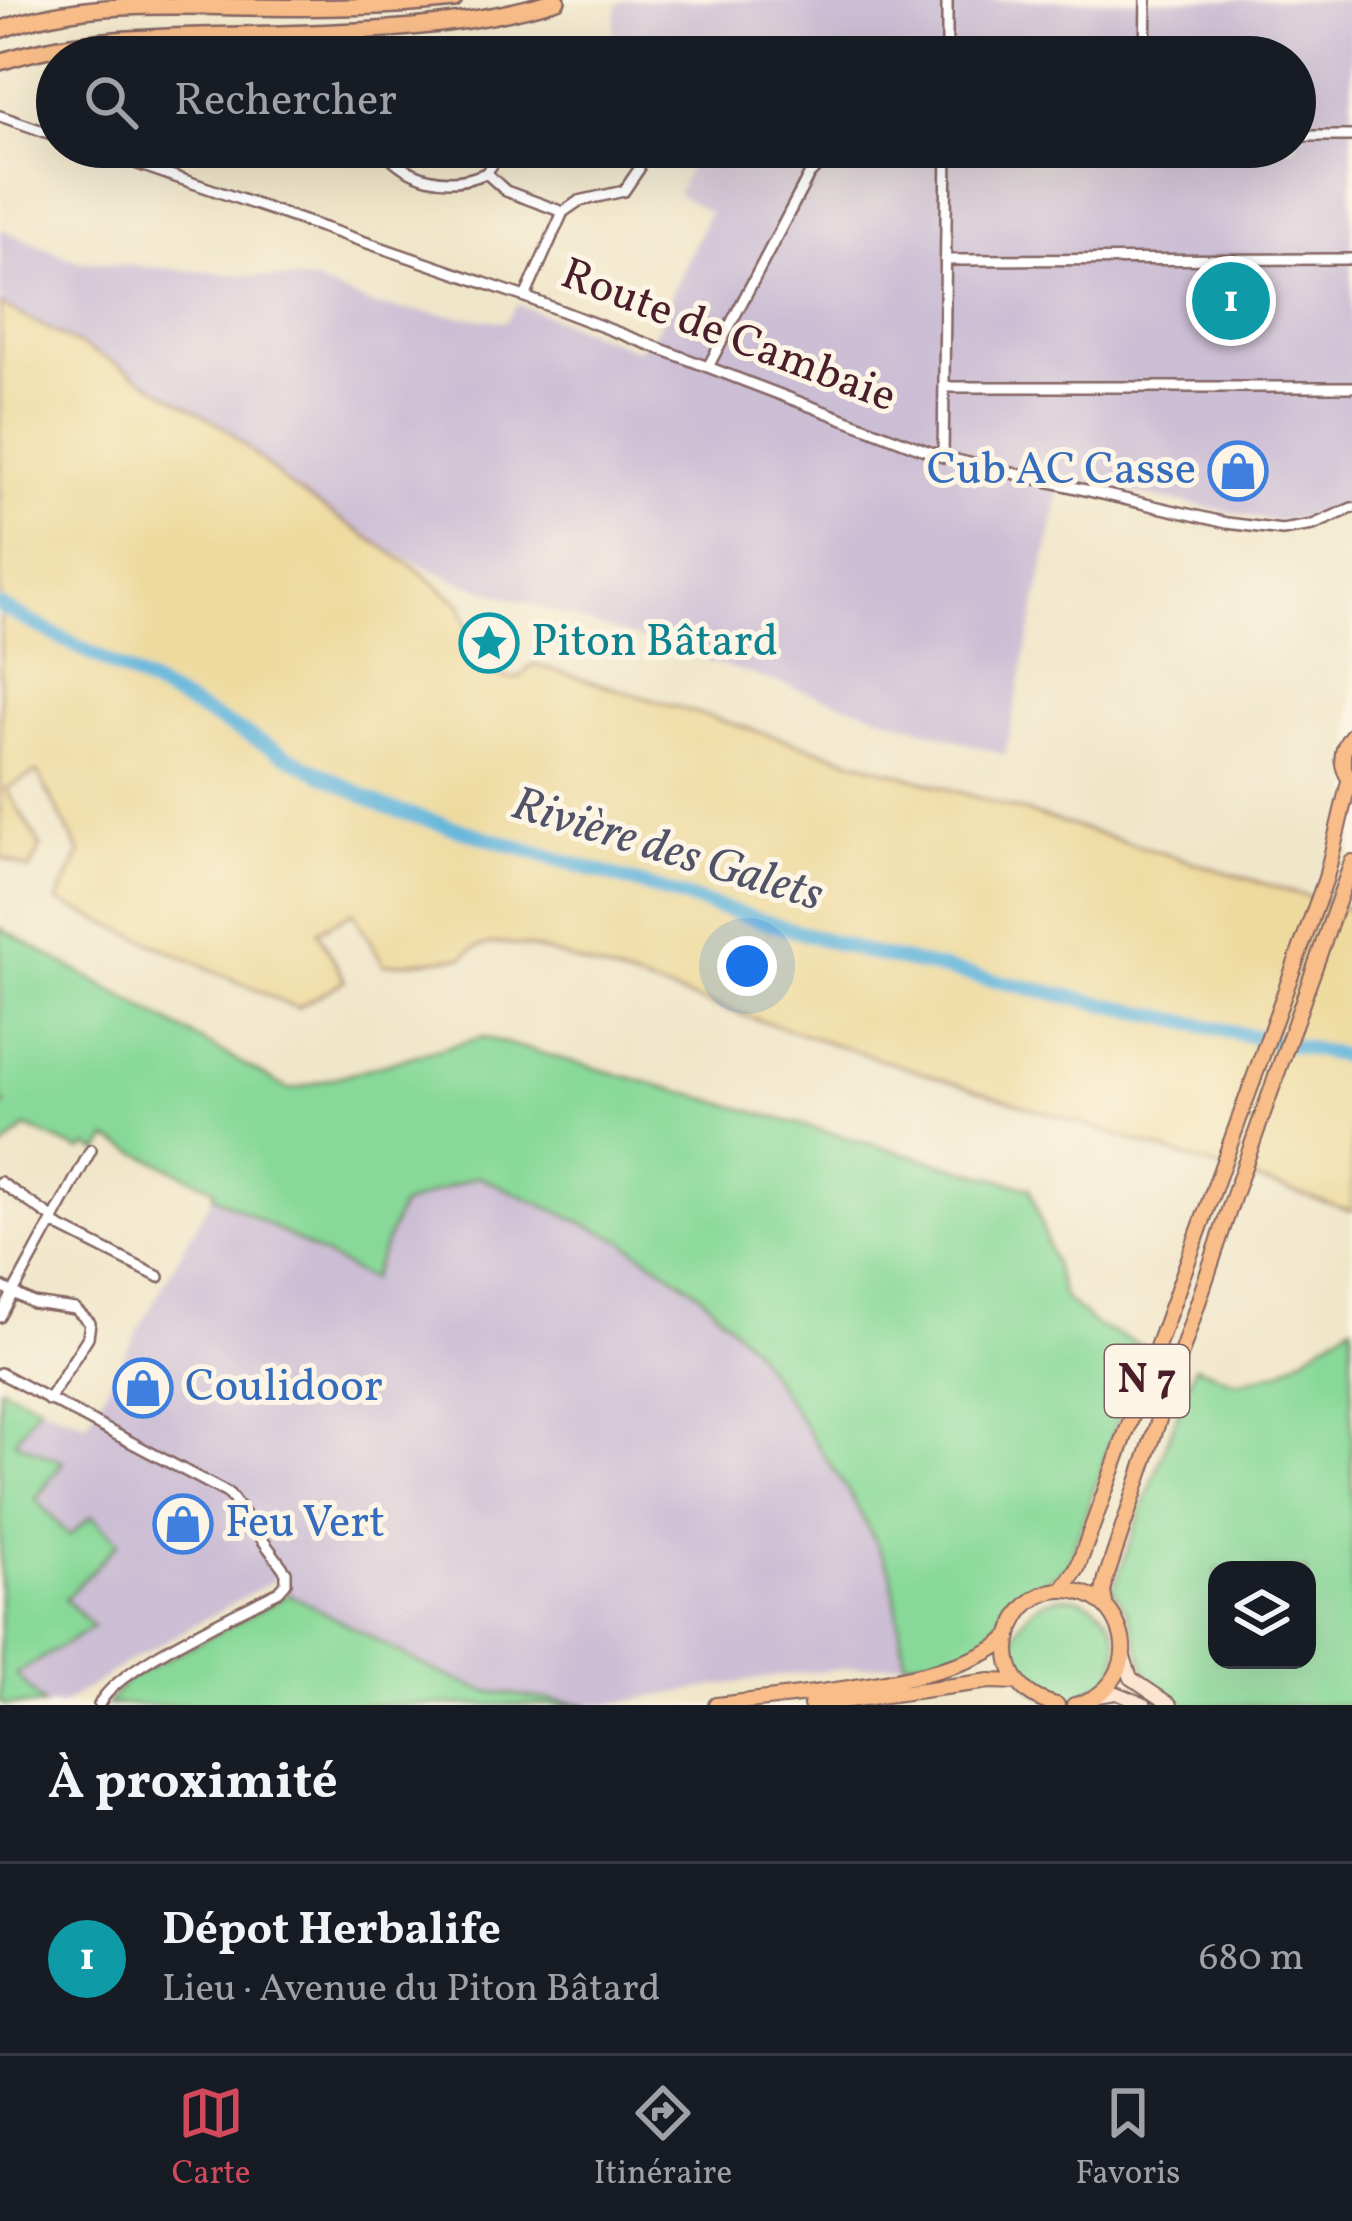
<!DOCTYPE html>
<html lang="fr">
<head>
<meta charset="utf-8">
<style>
	:root { --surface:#171b24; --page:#20242c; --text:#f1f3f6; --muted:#9ea1a6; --line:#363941; --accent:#d1495b }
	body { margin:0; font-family:Vollkorn,serif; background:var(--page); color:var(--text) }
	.controls { position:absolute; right:36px; bottom:36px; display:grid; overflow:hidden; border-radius:24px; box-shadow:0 12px 48px #0002 }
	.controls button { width:108px; height:108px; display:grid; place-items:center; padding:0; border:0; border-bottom:3px solid var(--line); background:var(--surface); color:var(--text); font:60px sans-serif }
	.you { position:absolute; left:747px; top:966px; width:42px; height:42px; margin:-30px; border:9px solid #fff; border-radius:50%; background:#1a73e8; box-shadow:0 0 0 18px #1a73e833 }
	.badge { display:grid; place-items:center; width:78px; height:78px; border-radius:50%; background:var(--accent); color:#fff; font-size:39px; font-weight:700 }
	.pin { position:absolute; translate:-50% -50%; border:6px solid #fff; box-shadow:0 3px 12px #0006 }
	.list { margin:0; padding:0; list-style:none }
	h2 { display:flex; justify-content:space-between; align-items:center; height:156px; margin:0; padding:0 48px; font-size:51px }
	h2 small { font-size:39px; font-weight:400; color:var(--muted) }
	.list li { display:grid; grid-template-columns:78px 1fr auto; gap:36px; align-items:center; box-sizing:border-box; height:192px; padding:0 48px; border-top:3px solid var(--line) }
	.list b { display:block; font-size:45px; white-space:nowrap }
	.list p { margin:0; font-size:39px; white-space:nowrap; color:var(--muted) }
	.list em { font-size:39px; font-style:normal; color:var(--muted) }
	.icon { flex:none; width:66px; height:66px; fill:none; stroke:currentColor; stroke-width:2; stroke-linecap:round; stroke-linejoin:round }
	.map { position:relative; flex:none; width:1352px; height:1705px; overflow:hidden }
	.search { position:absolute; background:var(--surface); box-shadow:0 12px 48px #0002; left:36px; right:36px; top:36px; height:132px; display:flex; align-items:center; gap:30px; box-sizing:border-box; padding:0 42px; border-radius:66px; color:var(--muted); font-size:45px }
	.sheet { height:348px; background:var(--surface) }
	nav { display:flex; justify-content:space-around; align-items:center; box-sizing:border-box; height:168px; border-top:3px solid var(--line); background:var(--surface); font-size:33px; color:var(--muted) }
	nav a { display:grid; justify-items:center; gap:6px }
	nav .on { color:var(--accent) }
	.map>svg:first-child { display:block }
</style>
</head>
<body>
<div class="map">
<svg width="1352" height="1705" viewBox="0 0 1352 1705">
	<rect width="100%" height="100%" fill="#fcf5e5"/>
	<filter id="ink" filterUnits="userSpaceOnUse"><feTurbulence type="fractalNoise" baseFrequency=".00833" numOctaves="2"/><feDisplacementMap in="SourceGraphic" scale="24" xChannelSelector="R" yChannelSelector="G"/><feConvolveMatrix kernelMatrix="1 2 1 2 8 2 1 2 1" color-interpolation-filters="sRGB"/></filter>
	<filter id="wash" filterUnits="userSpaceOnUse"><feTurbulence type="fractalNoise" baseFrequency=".004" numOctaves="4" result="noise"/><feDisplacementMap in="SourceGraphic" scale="48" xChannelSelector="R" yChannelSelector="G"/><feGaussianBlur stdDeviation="2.7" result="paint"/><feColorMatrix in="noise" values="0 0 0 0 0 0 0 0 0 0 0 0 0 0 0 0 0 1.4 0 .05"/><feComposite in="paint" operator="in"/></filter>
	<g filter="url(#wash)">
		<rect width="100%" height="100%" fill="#f0e6c9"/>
		<path fill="#ccbed4" d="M626,0H1352V501L1322,517L1275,521L1057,478L1059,494L1005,755L457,581L387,549L292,488L224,427L113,362L0,304V229L77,261L313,281L375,306L506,322L517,304L637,350L655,333L709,212L677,194L696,150L692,147H1295V57H610L617,5Z
			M477,1176L623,1241L699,1293L752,1347L853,1499L891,1572L905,1662L783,1675L604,1705L526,1699L485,1691L434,1671L290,1594L279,1577L125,1664L61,1705H44L16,1675L93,1628L65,1599L69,1537L36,1499L14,1441L39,1405L87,1423L213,1195L369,1280L401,1206Z"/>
		<path fill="#88d999" stroke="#697c62" stroke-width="3" fill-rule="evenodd" d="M0,928L290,1090L483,1037L1030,1188L1064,1298L1095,1325L1143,1346L1067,1568L1015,1596L978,1648L905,1662L891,1572L853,1499L752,1347L699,1293L623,1241L477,1176L401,1206L370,1280L213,1195L215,1189L108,1139L100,1152L87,1146L82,1151L26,1127L0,1151V1110L6,1104L0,1101Z
			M1352,1324V1705H1182L1149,1681L1129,1614L1113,1589L1195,1366L1238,1382L1281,1371ZM1217,1570H1307V1660H1217Z
			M0,1387L39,1405L15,1441L63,1462L36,1499L69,1536L92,1516L119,1542L65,1599L93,1627L16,1674L44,1705H4L0,1701Z
			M290,1594L434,1671L484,1691L589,1705H107L127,1680Z
			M1014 1649a52 52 0 1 1 104 0a52 52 0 1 1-104 0Z"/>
		<path fill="#eeda9e" stroke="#9c7c64" stroke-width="3" d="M0,304L113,362L224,427L292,488L417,569L461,605L474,651L490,669L507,679L519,678L533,664L1352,910V1211L603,970C568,960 489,924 464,957L384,965L353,912L318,931L345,981L297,1008L57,901L80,853L37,772L6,789L41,846L30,870L0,857Z"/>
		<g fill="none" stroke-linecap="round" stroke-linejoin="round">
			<path stroke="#5eb4db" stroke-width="15" d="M0,606L385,807L869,953L1352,1058"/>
		</g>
	</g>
	<g filter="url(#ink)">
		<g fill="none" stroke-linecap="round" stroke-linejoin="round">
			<g stroke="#846562" stroke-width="14">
				<path id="minor" d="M947,57V0
					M1145,57L1146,0
					M0,116L57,136
					M1295,136H1352
					M88,147L525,297L943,457L1227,523L1282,530L1313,525L1352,508
					M381,147C406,179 448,190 486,173L506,191L563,212
					M153,169L157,156L177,147
					M486,173L505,147
					M945,260L1352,259
					M525,297L563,212L579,201L624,191L639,169L636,147
					M708,367L809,175L836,147
					M945,387H1352
					M943,457L947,147
					M0,1182L54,1219
					M52,1223L159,1277
					M0,1286L33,1303L75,1309L90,1323L88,1337L48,1400
					M0,1317L91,1150
					M0,1373L229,1494L286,1572V1583L279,1591C238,1613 116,1667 99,1705"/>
			</g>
			<g stroke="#846562" stroke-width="16">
				<path id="secondary" d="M1124,1657L1131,1678L1171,1705
					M1098,1696L1117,1693L1145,1705"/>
			</g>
			<g stroke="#846562" stroke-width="18">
				<path id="primary" d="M1352,735C1339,751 1340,767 1352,783
					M1062,1590L1077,1569L1326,878L1349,781
					M1106,1607L1103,1593L1106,1578L1233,1198L1352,862
					M716,1705C778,1697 970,1681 1008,1637
					M811,1705L990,1681L1018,1682
					M1057,1705C970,1686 1011,1564 1088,1595C1103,1601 1113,1613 1119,1628C1133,1664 1109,1697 1074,1705"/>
			</g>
			<g stroke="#846562" stroke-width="20">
				<path id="trunk" d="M0,30C80,0 165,6 249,7C317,8 386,8 454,0
					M0,62C65,40 132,38 200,36C320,32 442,35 557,0"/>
			</g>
			<use href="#minor" stroke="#fff" stroke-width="9"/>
			<use href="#secondary" stroke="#fce5d0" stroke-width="12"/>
			<use href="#primary" stroke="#f8bd89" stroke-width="14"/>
			<use href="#trunk" stroke="#f8bd89" stroke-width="15"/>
		</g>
	</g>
	<defs>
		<g id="shop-ring" transform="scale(3)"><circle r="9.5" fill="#fcf5e5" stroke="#3f7fe0" stroke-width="1.5"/><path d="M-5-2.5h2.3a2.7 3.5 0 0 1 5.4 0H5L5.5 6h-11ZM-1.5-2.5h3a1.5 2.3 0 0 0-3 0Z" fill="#3f7fe0"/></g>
		<g id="sight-ring" transform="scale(3)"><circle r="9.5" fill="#fcf5e5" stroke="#0f9aa8" stroke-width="1.5"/><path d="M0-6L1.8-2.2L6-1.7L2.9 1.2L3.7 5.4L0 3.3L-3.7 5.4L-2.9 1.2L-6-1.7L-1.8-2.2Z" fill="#0f9aa8"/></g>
	</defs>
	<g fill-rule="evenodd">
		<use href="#shop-ring" x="1238" y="471"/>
		<use href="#sight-ring" x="489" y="643"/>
		<use href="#shop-ring" x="143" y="1388"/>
		<use href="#shop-ring" x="183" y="1524"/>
	</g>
	<g text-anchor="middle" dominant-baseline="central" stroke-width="10" stroke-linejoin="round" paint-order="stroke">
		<rect fill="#fcf5e5" stroke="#7f5f63" stroke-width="3" x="1105" y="1345" width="84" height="72" rx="9"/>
		<g font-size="42" font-weight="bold" fill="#4a1f2b">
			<text x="1147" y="1381">N 7</text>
		</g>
		<g font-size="45" fill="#4a1f2b" stroke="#fcf5e5">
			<text transform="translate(728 337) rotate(21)">Route de Cambaie</text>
		</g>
		<g font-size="45" fill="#366cbe" stroke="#fcf5e5" text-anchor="start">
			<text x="1196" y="471" text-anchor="end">Cub AC Casse</text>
			<text x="185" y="1388">Coulidoor</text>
			<text x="225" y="1524">Feu Vert</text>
		</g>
		<g font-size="45" fill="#0d838f" stroke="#fcf5e5" text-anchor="start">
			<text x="531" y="643">Piton Bâtard</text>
		</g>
		<g font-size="48" font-style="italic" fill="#515369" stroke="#fcf5e5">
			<text transform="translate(667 851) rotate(17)">Rivière des Galets</text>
		</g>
	</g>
</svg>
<div class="controls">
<button><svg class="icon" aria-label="layers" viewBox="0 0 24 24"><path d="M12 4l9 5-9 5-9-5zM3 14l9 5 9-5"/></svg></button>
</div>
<div class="you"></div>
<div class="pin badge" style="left:1231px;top:301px;background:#0f9aa8">1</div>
<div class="search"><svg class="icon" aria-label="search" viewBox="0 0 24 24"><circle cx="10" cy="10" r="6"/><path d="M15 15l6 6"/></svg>Rechercher</div>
</div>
<section class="sheet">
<h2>À proximité<small></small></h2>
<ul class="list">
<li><span class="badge" style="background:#0f9aa8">1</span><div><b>Dépot Herbalife</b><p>Lieu · Avenue du Piton Bâtard</p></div><em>680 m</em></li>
</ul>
</section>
<nav>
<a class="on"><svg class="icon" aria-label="map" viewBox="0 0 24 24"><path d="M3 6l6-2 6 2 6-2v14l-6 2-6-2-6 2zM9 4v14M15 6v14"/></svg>Carte</a>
<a><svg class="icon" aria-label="directions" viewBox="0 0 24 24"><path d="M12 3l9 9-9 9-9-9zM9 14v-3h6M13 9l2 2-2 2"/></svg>Itinéraire</a>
<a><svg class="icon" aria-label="saved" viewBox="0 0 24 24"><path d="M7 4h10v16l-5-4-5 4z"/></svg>Favoris</a>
</nav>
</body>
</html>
